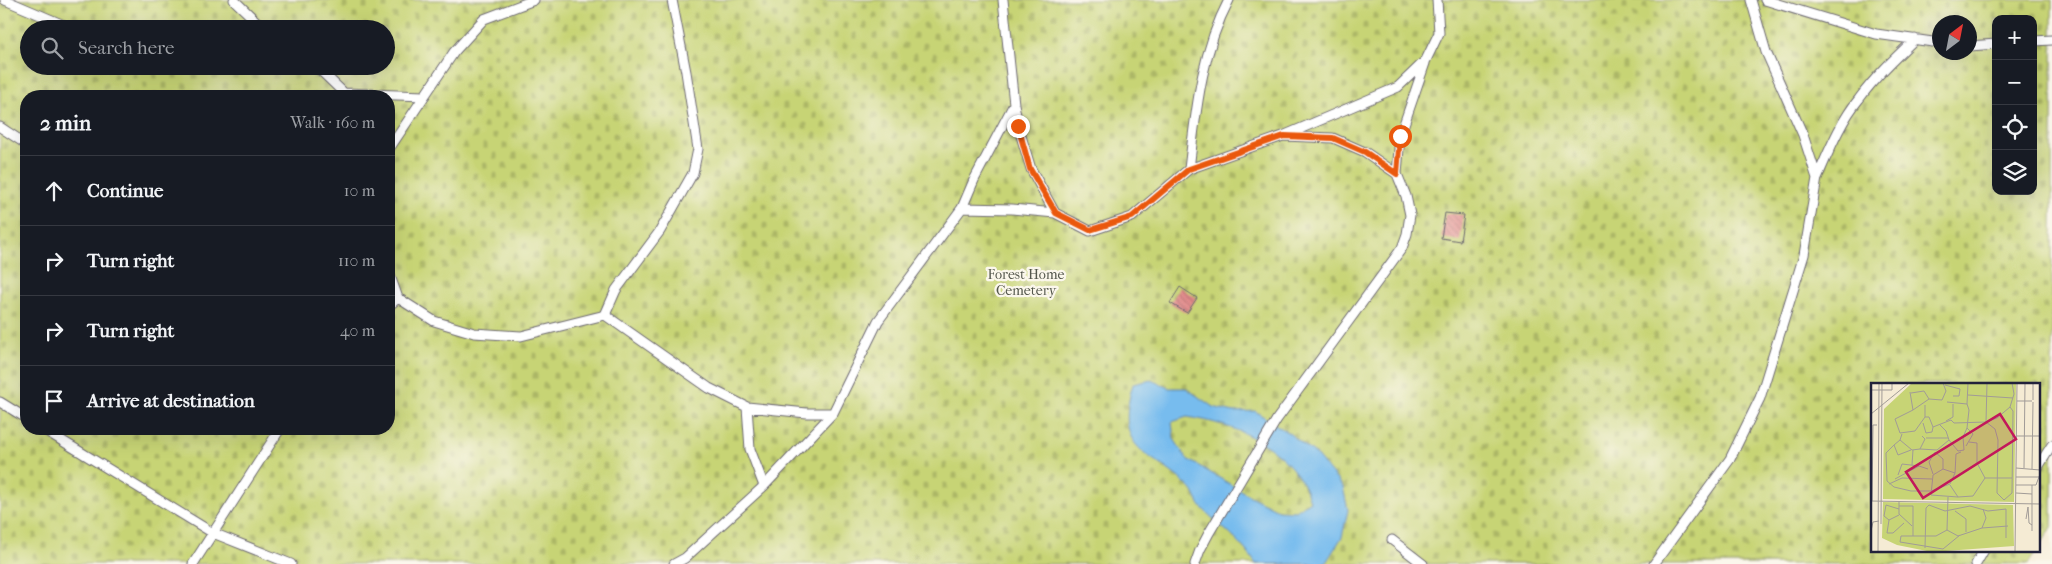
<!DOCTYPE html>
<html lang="en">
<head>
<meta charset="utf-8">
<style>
	:root { --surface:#171b24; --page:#242831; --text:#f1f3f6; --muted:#9ea1a6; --line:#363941 }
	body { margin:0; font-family:"IM FELL French Canon",serif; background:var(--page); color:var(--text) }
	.controls { position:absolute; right:15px; top:15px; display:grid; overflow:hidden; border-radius:10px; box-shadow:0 5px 20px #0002 }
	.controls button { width:45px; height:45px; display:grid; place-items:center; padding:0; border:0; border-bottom:1px solid var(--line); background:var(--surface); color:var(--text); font:25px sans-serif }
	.compass { position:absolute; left:1932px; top:15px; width:45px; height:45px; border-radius:50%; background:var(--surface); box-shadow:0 5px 20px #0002; rotate:32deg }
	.stop { position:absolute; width:15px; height:15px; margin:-11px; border:4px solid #ea580c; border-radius:50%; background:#fff }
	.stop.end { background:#ea580c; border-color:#fff; box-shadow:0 1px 5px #0008 }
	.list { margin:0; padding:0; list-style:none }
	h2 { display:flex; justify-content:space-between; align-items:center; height:65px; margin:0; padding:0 20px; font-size:21px }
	h2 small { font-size:16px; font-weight:400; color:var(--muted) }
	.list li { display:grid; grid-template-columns:32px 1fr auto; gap:15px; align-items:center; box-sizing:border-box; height:70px; padding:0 20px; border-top:1px solid var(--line) }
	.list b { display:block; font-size:19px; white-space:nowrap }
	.list em { font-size:16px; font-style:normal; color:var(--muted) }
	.icon { flex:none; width:28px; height:28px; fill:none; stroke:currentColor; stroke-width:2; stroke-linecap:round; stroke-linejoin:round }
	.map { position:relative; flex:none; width:2052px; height:564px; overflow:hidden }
	.search { position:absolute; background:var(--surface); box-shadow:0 5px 20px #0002; left:20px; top:20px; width:375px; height:55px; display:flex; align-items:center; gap:12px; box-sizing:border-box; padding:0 18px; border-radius:28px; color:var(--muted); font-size:19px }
	.panel { position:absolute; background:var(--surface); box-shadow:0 5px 20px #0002; left:20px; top:90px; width:375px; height:345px; border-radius:20px }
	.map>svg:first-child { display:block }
</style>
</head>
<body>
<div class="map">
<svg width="2052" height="564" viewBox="0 0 2052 564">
	<defs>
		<pattern id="cemetery-stones" width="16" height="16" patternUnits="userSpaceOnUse" patternTransform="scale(1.25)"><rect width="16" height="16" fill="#c7d475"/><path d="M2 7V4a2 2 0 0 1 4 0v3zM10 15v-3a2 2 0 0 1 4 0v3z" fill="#abb666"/></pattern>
		<pattern id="building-back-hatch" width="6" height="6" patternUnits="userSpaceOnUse" patternTransform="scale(1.25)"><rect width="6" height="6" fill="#e28b8b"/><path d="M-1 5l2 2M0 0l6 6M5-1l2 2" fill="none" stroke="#b77173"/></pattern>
	</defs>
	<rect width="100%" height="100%" fill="#fbf7ec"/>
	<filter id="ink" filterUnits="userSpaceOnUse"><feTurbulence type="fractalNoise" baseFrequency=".02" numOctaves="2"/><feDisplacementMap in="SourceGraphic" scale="10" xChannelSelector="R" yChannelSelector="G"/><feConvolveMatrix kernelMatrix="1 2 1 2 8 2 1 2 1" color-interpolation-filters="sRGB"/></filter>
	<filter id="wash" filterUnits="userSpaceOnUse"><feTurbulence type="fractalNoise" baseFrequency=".0096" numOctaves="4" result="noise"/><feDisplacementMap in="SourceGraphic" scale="20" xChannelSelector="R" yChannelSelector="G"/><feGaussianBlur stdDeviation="1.12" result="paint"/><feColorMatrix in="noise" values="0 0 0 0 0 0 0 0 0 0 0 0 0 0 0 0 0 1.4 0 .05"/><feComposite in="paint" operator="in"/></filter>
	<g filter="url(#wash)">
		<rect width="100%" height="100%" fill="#f5ebd4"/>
		<path fill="url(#cemetery-stones)" stroke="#747b58" fill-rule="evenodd" d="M0,0H2052V527L2038,549V384H1872V550H2037L2028,564H0ZM1996,19H2033V191H1996ZM1940,22H1970V52H1940ZM29,29H386V66H29ZM26,96H389V429H26Z"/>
		<path fill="#77bcee" stroke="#4c6f94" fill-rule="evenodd" d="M1151,380L1169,388H1186L1213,407L1234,412L1255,411L1290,434L1315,454L1343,487L1348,510L1342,537L1325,564H1256C1242,542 1221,527 1203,509C1197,503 1196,495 1191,489C1152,449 1112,456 1133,384ZM1187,417C1236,424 1294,449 1310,501L1296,511L1278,510L1252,497L1187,459L1174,439L1172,422Z"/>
		<g id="blocks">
			<path fill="url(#building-back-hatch)" d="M1445,213L1464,215L1460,241L1441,238Z
				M1180,287L1197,298L1187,313L1170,303Z"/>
		</g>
	</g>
	<g filter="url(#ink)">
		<use href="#blocks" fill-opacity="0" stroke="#6c6871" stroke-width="1"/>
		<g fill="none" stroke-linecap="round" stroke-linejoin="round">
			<g stroke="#6c6871" stroke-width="11">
				<path id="lane" d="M5,0L73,29
					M234,0L261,26
					M1003,0L1014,104L1018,126L1031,169L1055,213L1090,231L1132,217L1189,169C1196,111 1201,53 1229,0
					M1765,0L1876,34L1940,43
					M2033,41L2052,40
					M1970,46L1996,44
					M316,66L347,96
					M344,93L424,96
					M0,127L26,144
					M389,149L454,52L484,19L534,0
					M1189,169L1283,136L1398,87L1426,60L1439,33L1437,0
					M1397,174L1400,136L1425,63
					M1817,178C1829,151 1840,122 1859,99C1875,77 1895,58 1915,39
					M962,208L974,180L1014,104
					M389,273L398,298
					M389,306L398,298L434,321L474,333L521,336L605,315L709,388L747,407L750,449L764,486
					M605,315L616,290L660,231L693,173L698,149L686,72L672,0
					M0,402L26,418
					M747,407L807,413H833
					M43,429L213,533L291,564
					M2038,467L2052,445
					M1392,540L1423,564
					M193,564L280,429
					M674,564L685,558L764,486L833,413L878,321L962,208L1012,209L1055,213
					M1195,564L1200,550L1209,533L1277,419L1402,248L1407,234L1410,215L1406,196L1397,174L1365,152L1333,138L1283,136
					M1654,564L1730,459L1760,398L1804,255L1817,178L1803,135L1766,52L1751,0
					M1976,564L1984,550"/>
			</g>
			<use href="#lane" stroke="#fff" stroke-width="9"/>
		</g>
	</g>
	<g fill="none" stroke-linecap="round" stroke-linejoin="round" filter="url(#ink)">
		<path stroke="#ea580c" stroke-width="6" d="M1018,126L1030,169L1056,213L1090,230L1132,217L1189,169L1284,136L1333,138L1365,152L1397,174L1400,136"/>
	</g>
	<g text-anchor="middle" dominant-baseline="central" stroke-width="4.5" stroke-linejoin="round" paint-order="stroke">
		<g font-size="14" fill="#54574c" stroke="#fbf7ec">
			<text x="1026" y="274">Forest Home<tspan x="1026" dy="16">Cemetery</tspan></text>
		</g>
	</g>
	<g transform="translate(1871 383)">
		<rect width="169" height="169" fill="#f5ebd4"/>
		<path d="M41,0H145L143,119L12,116L13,26ZM12,119L142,122L143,163L61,169L26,162L11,155Z" fill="#c7d475"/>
		<path fill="none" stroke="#a19b97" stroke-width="1" d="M116,0L115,39L124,46L127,57L126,110L133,117L141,110L142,28L139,24M74,2L89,6L88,13H82M0,7H21V0M39,9L42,27L58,16L53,8L40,10M97,12L142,15M58,16L71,17L75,8L72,0M162,17V0M146,18H161M76,19L96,21L98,27L96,45L92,54L93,67L87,68L78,57M96,21L97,0M54,22V34H58L62,44L80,37L83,40L115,39L126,35L139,24L143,11L141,0M42,27L24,36L29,50L44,48L54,34M0,31L38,0M75,38L82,34V21M52,40L55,50L61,49L62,44M31,51L29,57L41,67L49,66L54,56L51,53M145,53H169M55,55H77M29,57L23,62L27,72L40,67M23,62L15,70L16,98L23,104L40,108H60L79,101L84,90L85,71L90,69M95,63L102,51L96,45M49,66L66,67L78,57L75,48L68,41M64,69L72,76V86M41,82L42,67M145,85L169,87M153,85L154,0M161,86L162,19M62,91L58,79L64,69M27,92L31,81L48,83M145,94H168M114,95H141M24,96L48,83L57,86M18,101L31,95L61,96M79,102L87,114L60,112L62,92L72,86L84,90M145,102H165L169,91M145,110L161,111M77,114L76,147L65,153H30L29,159L72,166L89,152M87,114L102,113L114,95L106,80V60L98,59M0,118L169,121M1,118L2,42H6M28,118V131L41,143M28,123H42V153M84,128L95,136V149M28,132L18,137L16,150H22L33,140M155,136L157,124L158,140L161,142M18,137L13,133L15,122L28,126M10,141L11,0M111,145L115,135L112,126M76,147L87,153L111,145L137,143M0,148L2,139L8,138M161,148V102M54,165L55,125L58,122L74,128L99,123L117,128L135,126V155M7,169L8,0M144,169L146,0"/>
		<path fill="#c2185b" fill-opacity="0.15" stroke="#c2185b" stroke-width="2.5" d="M129,31L145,56L52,115L35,89Z"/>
		<rect width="169" height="169" fill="none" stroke="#22223b" stroke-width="2.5"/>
	</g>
</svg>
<div class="controls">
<button>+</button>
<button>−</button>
<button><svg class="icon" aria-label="locate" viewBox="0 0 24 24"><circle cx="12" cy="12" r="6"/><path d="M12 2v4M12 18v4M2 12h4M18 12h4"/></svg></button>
<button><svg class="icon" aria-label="layers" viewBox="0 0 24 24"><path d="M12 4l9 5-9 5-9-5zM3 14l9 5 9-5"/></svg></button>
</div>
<svg class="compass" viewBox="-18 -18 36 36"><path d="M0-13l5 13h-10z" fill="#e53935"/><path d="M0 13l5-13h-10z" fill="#9ea1a6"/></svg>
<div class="stop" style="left:1400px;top:136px"></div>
<div class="stop end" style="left:1018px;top:126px"></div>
<div class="search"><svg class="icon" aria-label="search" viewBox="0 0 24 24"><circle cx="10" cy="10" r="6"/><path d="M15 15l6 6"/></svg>Search here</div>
<section class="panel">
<h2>2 min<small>Walk · 160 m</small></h2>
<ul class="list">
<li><svg class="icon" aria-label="ahead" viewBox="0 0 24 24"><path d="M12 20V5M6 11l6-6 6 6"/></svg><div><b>Continue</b></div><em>10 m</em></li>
<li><svg class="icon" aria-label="right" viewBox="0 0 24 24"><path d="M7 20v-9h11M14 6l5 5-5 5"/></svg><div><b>Turn right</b></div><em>110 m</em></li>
<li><svg class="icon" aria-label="right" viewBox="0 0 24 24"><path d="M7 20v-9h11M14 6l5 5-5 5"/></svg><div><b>Turn right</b></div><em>40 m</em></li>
<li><svg class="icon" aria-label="arrive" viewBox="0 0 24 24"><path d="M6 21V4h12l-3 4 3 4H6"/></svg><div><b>Arrive at destination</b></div></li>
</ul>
</section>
</div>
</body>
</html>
